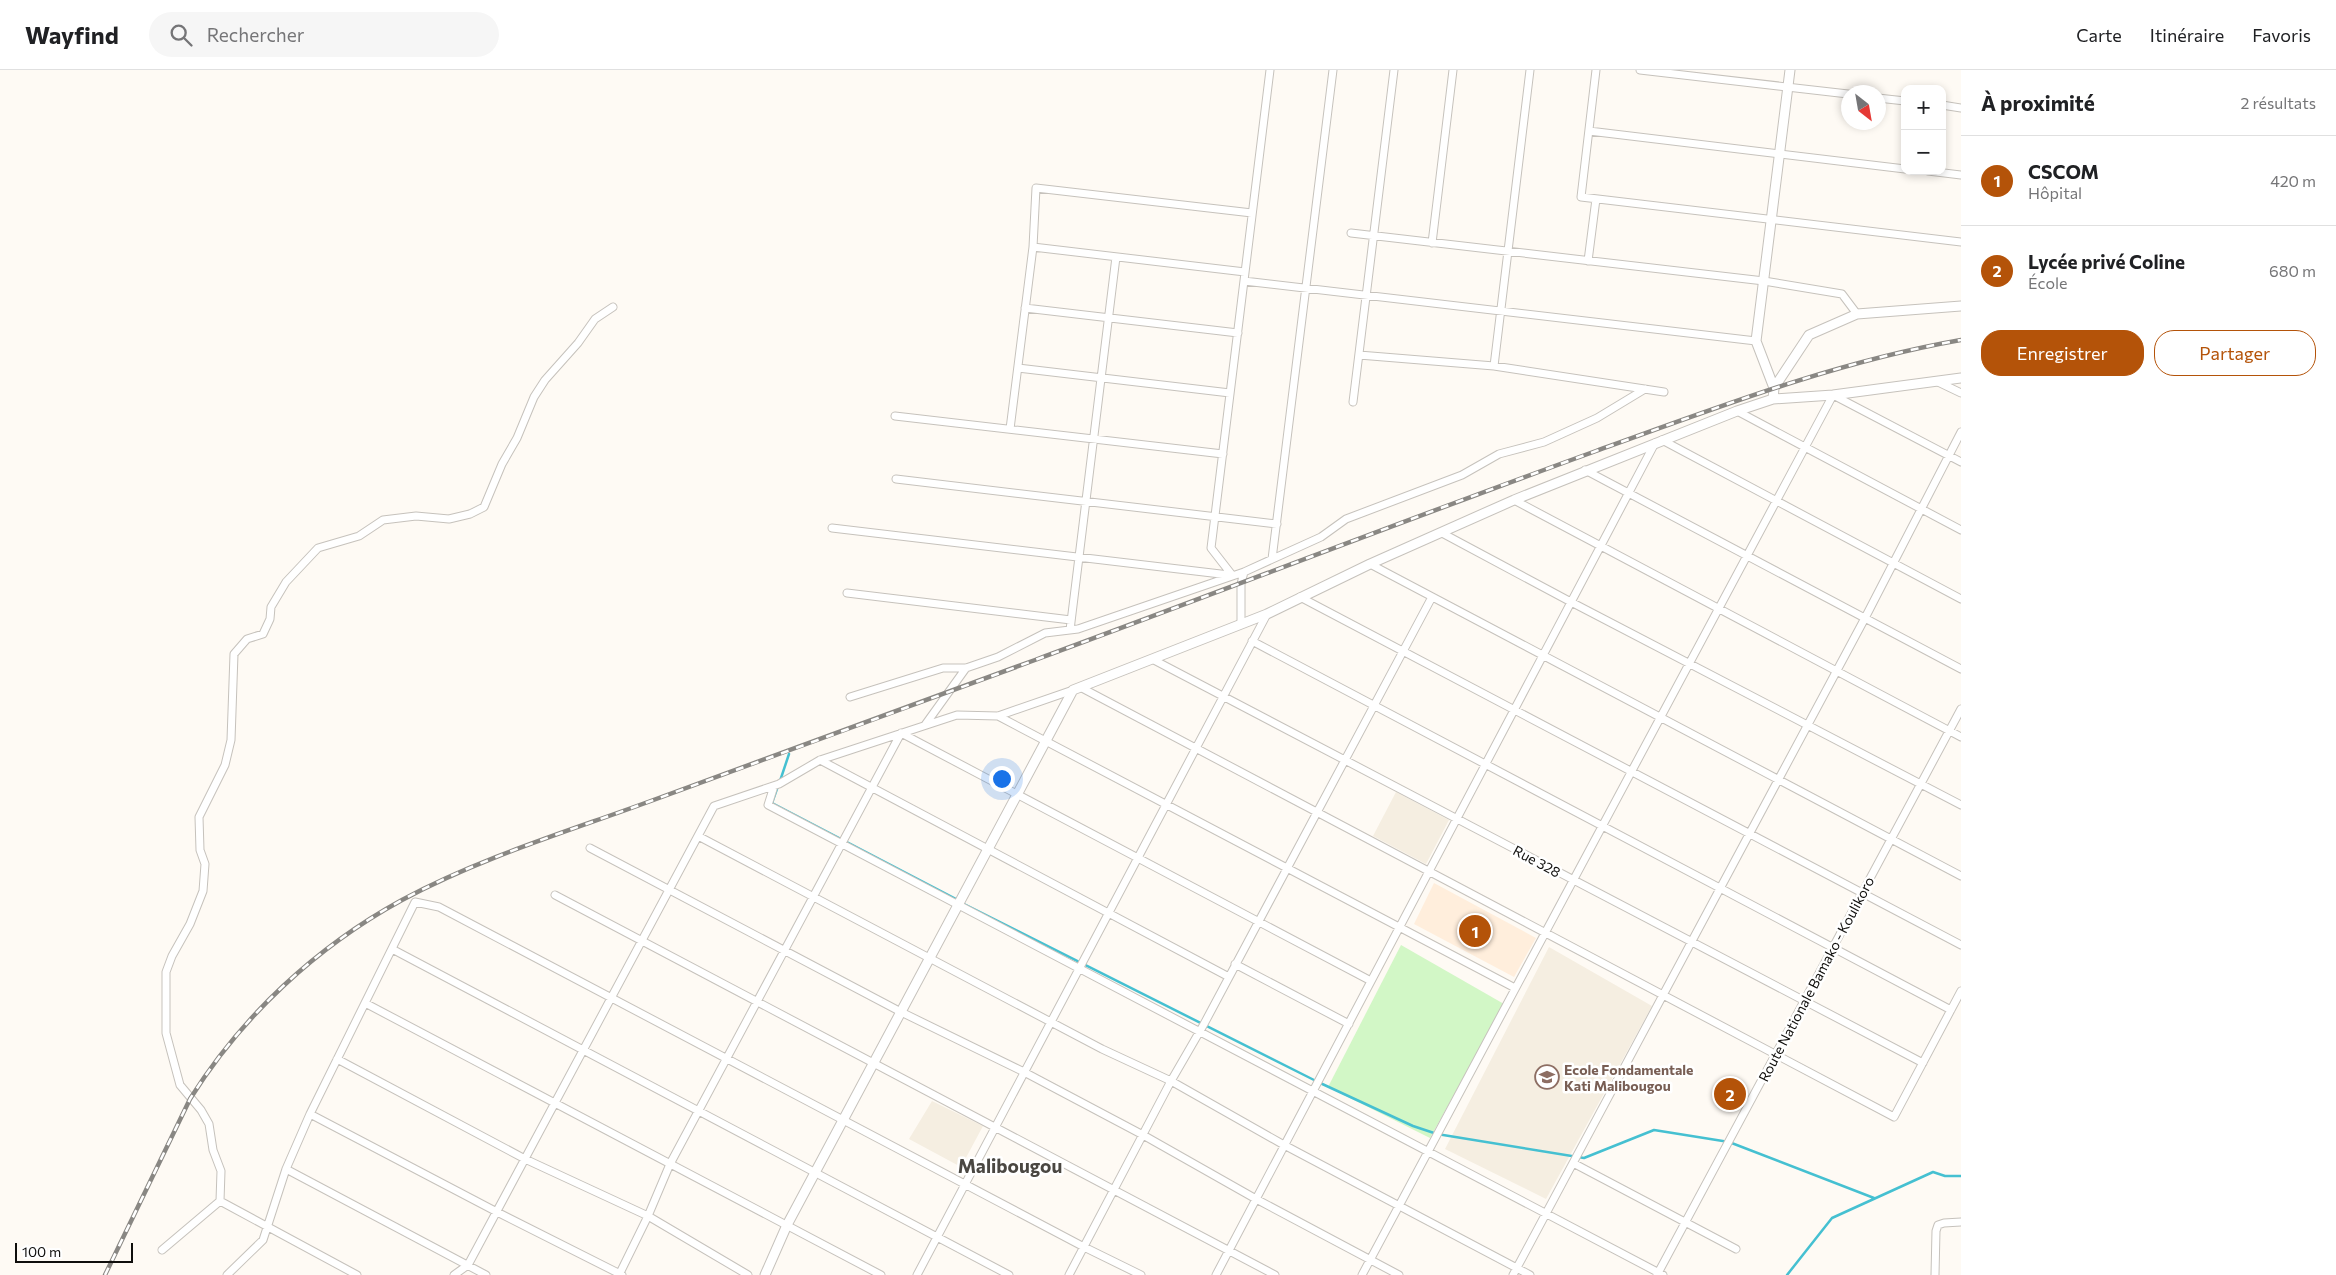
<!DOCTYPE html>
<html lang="fr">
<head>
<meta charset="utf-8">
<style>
	:root { --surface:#fff; --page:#f6f6f6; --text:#202124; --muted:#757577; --line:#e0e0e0; --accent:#b45309 }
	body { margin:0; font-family:Commissioner,sans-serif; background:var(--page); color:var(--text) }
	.controls { position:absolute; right:15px; top:15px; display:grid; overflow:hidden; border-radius:10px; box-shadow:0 2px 8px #0003 }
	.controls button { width:45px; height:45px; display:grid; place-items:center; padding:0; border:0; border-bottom:1px solid var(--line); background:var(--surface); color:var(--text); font:25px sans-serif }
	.compass { position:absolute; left:1841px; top:15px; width:45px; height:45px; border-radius:50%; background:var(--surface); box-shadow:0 2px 8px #0003; rotate:149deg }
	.scale { position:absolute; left:15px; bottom:12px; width:118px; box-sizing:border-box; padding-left:5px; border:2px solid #0f0e0c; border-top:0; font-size:14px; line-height:18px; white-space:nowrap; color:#0f0e0c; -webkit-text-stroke:4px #fff; paint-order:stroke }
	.you { position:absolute; left:1001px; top:708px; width:18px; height:18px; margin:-12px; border:4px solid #fff; border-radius:50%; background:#1a73e8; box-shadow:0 0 0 8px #1a73e833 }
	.badge { display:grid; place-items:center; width:32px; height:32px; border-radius:50%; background:var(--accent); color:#fff; font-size:16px; font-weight:700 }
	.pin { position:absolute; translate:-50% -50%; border:2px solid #fff; box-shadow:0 1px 5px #0006 }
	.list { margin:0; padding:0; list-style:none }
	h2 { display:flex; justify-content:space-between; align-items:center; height:65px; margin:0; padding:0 20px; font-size:21px }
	h2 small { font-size:16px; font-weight:400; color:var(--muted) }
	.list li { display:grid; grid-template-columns:32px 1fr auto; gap:15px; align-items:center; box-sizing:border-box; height:90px; padding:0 20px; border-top:1px solid var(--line) }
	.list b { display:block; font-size:19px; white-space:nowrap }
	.list p { margin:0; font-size:16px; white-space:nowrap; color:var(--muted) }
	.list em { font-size:16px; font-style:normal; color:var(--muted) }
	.actions { display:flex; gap:10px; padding:15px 20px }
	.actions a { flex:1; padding:11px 0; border:1px solid var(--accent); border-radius:20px; text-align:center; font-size:18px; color:var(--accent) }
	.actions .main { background:var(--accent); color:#fff }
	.icon { flex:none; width:28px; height:28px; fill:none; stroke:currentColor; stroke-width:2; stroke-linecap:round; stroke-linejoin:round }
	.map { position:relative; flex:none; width:1961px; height:1205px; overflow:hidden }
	header { display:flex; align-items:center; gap:30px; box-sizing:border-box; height:70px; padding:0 25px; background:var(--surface); border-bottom:1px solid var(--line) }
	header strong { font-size:24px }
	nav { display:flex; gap:28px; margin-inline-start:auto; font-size:18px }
	.search { width:350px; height:45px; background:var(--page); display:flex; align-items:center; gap:12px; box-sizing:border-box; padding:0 18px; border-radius:28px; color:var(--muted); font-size:19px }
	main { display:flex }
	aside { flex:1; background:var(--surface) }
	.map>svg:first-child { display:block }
</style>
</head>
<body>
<header>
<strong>Wayfind</strong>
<div class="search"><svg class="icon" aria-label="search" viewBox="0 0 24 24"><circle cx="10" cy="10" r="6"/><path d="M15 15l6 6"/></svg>Rechercher</div>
<nav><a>Carte</a><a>Itinéraire</a><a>Favoris</a></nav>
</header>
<main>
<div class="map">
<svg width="1961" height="1205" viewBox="0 0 1961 1205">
	<rect width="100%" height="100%" fill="#fefaf4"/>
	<path fill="#f5eee1" d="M1396,722L1449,750L1426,794L1373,766Z
		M1549,877L1652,936L1546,1129L1445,1079Z
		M932,1031L983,1056L961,1097L909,1069Z"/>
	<path fill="#ffeedc" d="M1434,813L1536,868L1514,907L1414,854Z"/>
	<path fill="#d2f7c6" d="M1401,875L1504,934L1430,1068L1328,1017Z"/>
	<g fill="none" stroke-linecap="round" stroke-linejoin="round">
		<path stroke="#45c0d1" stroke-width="2.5" d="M780,711L789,684
			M778,716L772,733L958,830
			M962,833L1318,1012L1413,1056L1437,1064L1584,1088L1654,1060L1729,1072L1874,1128
			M1787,1205L1832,1148L1933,1102L1945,1106H1961"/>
		<g stroke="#c6c2bc" stroke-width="9">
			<path id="minor" d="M1596,0L1581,127L1961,172
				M1640,0L1848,24
				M1878,28L1905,31
				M1942,35L1961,38
				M1589,61L1905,99
				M1928,101L1961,105
				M1351,163L1764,211L1842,224L1857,244
				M1432,173L1453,0
				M1033,177L1245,202
				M1588,191L1596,129
				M1244,211L1756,271
				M1025,238L1238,263
				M1359,285L1494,296L1664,322
				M1494,296L1530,0
				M1018,298L1230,323
				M1938,312L1961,323
				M1353,332L1394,0
				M1737,341L1961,460
				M895,346L1223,384
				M1010,359L1033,177L1036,118L1252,143
				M1662,370L1961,529
				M1585,400L1961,599
				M896,409L1277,454
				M1514,430L1961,667
				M832,458L1229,505
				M1442,463L1571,532L1961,735
				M1272,489L1333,0
				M1370,494L1961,806
				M1232,505L1211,478L1270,0
				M847,523L1071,550
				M1300,527L1961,875
				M1241,554V514L1244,502
				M1070,560L1116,187
				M1252,571L1951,940
				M1152,589L1923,993
				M1080,617L1894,1047L1961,921
				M850,627L943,598H966L998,587L1045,563L1078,559L1244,502L1321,467L1346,449L1462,405L1499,384L1544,372L1597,348L1645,319
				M998,646L1515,918
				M925,655L966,598
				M820,690L1229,907
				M774,716L768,735L1663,1205
				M698,766L1102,979L1171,1011L1284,1075L1530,1205
				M590,778L901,942L1024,1002L1143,1065L1256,1129L1399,1205
				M555,825L1275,1205
				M392,879L1009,1205
				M1235,894L1349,954
				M365,933L881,1205
				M337,989L525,1089L648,1146L748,1205
				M310,1044L497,1142L622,1205
				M1573,1093L1736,1179
				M286,1099L486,1205
				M220,1131L357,1205
				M162,1180L220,1131L221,1101L213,1080L209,1054L201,1040L180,1015L166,963V902L172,886L190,854L203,821L205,794L200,780L199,747L225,695L231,670L234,584L247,569L263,564L270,549L271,537L286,512L318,478L359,466L383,450L416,446L449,449L470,444L484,437L502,394L517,368L534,327L545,310L578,273L595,249L613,237
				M227,1205L263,1170L286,1099L310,1044L415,832L439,837L1084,1177L1141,1205
				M454,1205L468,1195L714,736L779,714L820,690L957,645L998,646L1073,620
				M619,1205L648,1146L670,1094L901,663L1371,911
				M917,1205L1267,544
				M1069,1205L1171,1011L1204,954L1432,527
				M1216,1205L1655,373
				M1362,1205L1833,325L1961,392
				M1513,1205L1865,548L1961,362
				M1657,1205L1961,639
				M1935,1205L1936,1161L1938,1155L1944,1153L1961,1152"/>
		</g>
		<g stroke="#c6c2bc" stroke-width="11">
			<path id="tertiary" d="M1774,318L1809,265L1857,244L1961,236
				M1773,329L1774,318L1756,271L1790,0
				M765,1205L787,1155L1073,620L1267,544L1370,494L1514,430L1737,341L1773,329L1833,325L1961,308"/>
		</g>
		<use href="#minor" stroke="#fff" stroke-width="7"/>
		<use href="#tertiary" stroke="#fff" stroke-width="9"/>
		<g stroke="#898783" stroke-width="4.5">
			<path id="rail" d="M105,1205L190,1029C242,946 316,877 402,830C480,788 566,762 648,732C777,685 906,638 1035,590C1222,521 1408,449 1596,381C1716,338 1835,292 1961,270"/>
		</g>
		<use href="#rail" stroke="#fff" stroke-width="2.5" stroke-dasharray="8" stroke-linecap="butt"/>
	</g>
	<defs>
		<g id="school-ring" transform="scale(1.25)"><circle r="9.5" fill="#fff" stroke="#8d6e63" stroke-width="1.5"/><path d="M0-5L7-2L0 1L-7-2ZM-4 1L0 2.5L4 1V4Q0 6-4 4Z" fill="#8d6e63"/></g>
	</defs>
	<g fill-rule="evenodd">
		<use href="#school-ring" x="1547" y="1007"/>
	</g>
	<g text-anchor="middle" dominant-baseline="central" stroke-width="5" stroke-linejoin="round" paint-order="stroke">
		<g font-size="14" fill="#0f0e0c" stroke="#fff">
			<text transform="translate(1537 791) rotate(28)">Rue 328</text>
			<text transform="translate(1816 909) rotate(-62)">Route Nationale Bamako - Koulikoro</text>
		</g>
		<g font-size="14" font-weight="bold" fill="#785e54" stroke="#fff" text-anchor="start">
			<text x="1564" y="999">Ecole Fondamentale<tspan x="1564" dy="16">Kati Malibougou</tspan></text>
		</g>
		<g font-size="19" font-weight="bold" fill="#4a4742" stroke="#fff">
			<text x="1010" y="1095">Malibougou</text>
		</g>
	</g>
</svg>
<div class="controls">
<button>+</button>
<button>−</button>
</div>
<svg class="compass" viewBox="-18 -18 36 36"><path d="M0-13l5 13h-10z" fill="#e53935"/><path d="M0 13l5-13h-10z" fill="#757577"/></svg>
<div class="scale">100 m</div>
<div class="you"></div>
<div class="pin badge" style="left:1475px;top:861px">1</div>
<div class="pin badge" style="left:1730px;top:1024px">2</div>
</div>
<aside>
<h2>À proximité<small>2 résultats</small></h2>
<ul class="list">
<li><span class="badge">1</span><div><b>CSCOM</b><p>Hôpital</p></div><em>420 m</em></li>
<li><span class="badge">2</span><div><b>Lycée privé Coline</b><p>École</p></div><em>680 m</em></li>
</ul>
<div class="actions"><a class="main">Enregistrer</a><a>Partager</a></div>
</aside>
</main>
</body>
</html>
